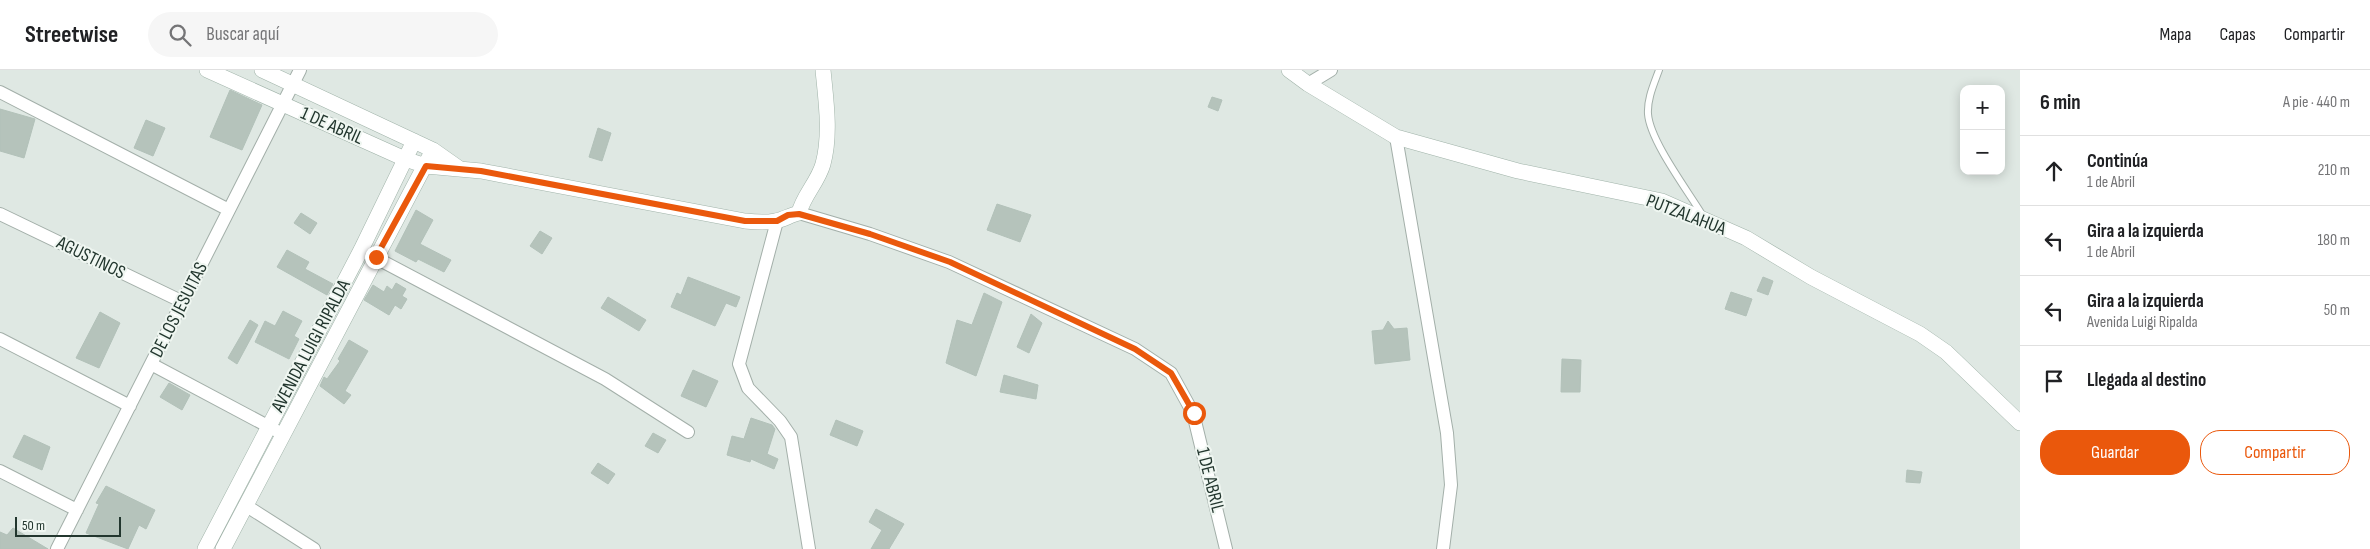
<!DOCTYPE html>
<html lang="es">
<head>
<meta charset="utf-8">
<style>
	:root { --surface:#fff; --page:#f6f6f6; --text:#202124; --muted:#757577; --line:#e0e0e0; --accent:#ea580c }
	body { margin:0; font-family:"Sofia Sans Condensed",sans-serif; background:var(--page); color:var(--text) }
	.controls { position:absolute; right:15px; top:15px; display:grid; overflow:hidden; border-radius:10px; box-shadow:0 2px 12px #0003 }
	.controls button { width:45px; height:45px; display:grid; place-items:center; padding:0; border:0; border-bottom:1px solid var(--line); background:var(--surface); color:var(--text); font:25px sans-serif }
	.scale { position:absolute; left:15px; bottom:12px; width:106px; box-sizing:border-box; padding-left:5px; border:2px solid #22362e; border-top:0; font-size:14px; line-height:18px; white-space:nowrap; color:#22362e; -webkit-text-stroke:4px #eff6f1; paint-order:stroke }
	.stop { position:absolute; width:15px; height:15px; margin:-11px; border:4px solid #ea580c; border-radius:50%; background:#fff }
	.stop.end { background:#ea580c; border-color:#fff; box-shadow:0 1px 5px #0008 }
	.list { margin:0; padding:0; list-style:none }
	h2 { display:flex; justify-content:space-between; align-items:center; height:65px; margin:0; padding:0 20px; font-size:21px }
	h2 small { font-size:16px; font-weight:400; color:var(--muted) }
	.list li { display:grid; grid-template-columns:32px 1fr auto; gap:15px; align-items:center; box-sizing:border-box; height:70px; padding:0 20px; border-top:1px solid var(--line) }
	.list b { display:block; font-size:19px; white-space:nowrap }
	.list p { margin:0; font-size:16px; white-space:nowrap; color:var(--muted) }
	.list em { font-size:16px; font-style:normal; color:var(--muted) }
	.actions { display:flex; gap:10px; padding:15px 20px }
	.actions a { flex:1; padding:11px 0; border:1px solid var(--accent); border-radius:20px; text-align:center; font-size:18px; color:var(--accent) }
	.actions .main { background:var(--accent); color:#fff }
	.icon { flex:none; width:28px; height:28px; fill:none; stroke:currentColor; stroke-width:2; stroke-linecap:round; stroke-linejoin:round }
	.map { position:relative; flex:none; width:2020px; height:479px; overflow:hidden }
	header { display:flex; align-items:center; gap:30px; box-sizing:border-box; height:70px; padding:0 25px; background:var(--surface); border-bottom:1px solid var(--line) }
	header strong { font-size:24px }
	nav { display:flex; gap:28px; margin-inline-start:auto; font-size:18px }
	.search { width:350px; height:45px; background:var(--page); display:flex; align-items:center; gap:12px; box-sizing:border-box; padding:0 18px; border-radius:28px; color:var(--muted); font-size:19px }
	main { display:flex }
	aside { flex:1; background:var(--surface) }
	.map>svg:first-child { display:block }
</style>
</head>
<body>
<header>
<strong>Streetwise</strong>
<div class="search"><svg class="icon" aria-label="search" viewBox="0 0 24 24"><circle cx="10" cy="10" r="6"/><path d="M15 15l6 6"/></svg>Buscar aquí</div>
<nav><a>Mapa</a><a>Capas</a><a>Compartir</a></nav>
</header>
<main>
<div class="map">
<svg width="2020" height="479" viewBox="0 0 2020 479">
	<rect width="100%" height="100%" fill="#dfe8e3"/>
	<path fill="#b5c3bb" stroke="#b2c1b9" d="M230,20L262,35L242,80L210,67Z
		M1212,27L1222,30L1218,41L1208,37Z
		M0,39L35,49L24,88L0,81Z
		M146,50L165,58L153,86L134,78Z
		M598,58L611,63L602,91L589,87Z
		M997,134L1031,145L1020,172L987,160Z
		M416,140L433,150L420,174L451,190L444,202L418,189L416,192L395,181Z
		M301,143L317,153L310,164L294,153Z
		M540,161L552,168L542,184L530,176Z
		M287,180L309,192L305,199L333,214L327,225L277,197Z
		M688,207L740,227L736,237L726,233L715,256L671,237L677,223L681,225Z
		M1763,207L1773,211L1768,225L1757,221Z
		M396,213L406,219L402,226L407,229L401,239L395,235L389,245L364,230L373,215L384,222L387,216L392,220Z
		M1731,222L1752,229L1746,246L1725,239Z
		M984,223L1002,232L976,306L946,293L957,250L972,255Z
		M608,227L646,250L639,261L601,238Z
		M283,241L302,251L294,266L299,269L289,289L255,272L265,251L275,256Z
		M100,242L120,253L99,298L76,288Z
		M1031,244L1042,253L1029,283L1017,277Z
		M250,250L258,255L237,294L228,288Z
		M1388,251L1394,259L1407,258L1410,290L1375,294L1372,261L1383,260Z
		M349,270L368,281L345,321L351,325L344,334L320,316L324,307L327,309L340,291L338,289Z
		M1562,289L1581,290L1580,322H1561Z
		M693,300L718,311L706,337L681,326Z
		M1004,305L1038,315L1036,329L1000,322Z
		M169,313L190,325L182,340L160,327Z
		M751,348L772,355L775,359L767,384L778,389L774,399L751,389L750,392L727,385L732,366L744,369Z
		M836,350L863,361L857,376L830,365Z
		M653,363L666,370L658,383L645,376Z
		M24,365L50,377L42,400L13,387Z
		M598,393L615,404L608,414L591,403Z
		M1907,400L1922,402L1920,413L1906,412Z
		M106,416L155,440L146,459L139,455L128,479L86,463L99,434L96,433Z
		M876,439L904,454L889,479H871L882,460L869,452Z
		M13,458L48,479H0V462L7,465Z"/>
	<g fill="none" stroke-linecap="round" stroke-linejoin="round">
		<g stroke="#a3afa9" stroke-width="8">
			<path id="lane" d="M1659,0C1654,14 1647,29 1648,44C1650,71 1688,121 1703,146"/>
		</g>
		<g stroke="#a3afa9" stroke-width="14">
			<path id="street" d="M1308,14L1331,0
				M0,22L229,140
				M1396,67L1447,363L1451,415L1443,479
				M799,143L870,164L949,192L1135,279L1171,303L1193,343L1226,479
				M0,144L183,232
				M777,151L739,294L748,318L780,351L791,367L809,479
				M361,180L605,309L688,362
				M0,269L130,336
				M151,294L277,361
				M0,401L77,440
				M245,435L314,479
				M57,479L300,0"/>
		</g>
		<g stroke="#a0b3a9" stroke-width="16">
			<path id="secondary" d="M207,0L405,89L426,96L481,101L745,151C754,152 765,153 775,151C783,150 790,145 799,143C803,126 818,112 823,94C831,64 826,31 823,0
				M262,0L433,80L460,99
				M1289,0L1308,14L1396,67L1518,101L1662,131L1746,168L1811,207L1920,264L1946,282L2020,353
				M205,479L361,180L414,71
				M223,479L433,80"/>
		</g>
		<use href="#lane" stroke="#fff" stroke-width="6"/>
		<use href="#street" stroke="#fff" stroke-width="12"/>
		<use href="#secondary" stroke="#fff" stroke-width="15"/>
	</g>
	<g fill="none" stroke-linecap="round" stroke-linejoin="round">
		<path stroke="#ea580c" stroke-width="6" d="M376,187L426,96L481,101L745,151H777L788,145L799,144L870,164L950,192L1135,279L1171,303L1194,343"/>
	</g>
	<g text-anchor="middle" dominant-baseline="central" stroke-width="4" stroke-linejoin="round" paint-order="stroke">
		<g font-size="19" fill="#22362e" stroke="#eff6f1">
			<text transform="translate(332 56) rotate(24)">1 DE ABRIL</text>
			<text transform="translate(1686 145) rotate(21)">PUTZALAHUA</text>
			<text transform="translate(91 188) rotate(26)">AGUSTINOS</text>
			<text transform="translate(179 240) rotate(-63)">DE LOS JESUITAS</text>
			<text transform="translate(311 276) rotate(-62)">AVENIDA LUIGI RIPALDA</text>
			<text transform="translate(1210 410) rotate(76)">1 DE ABRIL</text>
		</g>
	</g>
</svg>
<div class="controls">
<button>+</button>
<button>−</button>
</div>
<div class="scale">50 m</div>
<div class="stop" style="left:1194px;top:343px"></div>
<div class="stop end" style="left:376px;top:187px"></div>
</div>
<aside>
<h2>6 min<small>A pie · 440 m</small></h2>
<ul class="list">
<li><svg class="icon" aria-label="ahead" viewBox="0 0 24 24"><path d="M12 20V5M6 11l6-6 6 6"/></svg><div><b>Continúa</b><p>1 de Abril</p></div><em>210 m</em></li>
<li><svg class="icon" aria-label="left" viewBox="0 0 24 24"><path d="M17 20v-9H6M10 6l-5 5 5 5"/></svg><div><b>Gira a la izquierda</b><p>1 de Abril</p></div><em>180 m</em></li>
<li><svg class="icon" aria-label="left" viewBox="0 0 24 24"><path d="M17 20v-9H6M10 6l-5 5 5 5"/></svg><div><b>Gira a la izquierda</b><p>Avenida Luigi Ripalda</p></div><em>50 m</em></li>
<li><svg class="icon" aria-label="arrive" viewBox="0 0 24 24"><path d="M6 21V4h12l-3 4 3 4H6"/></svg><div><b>Llegada al destino</b></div></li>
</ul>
<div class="actions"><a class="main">Guardar</a><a>Compartir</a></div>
</aside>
</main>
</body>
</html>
